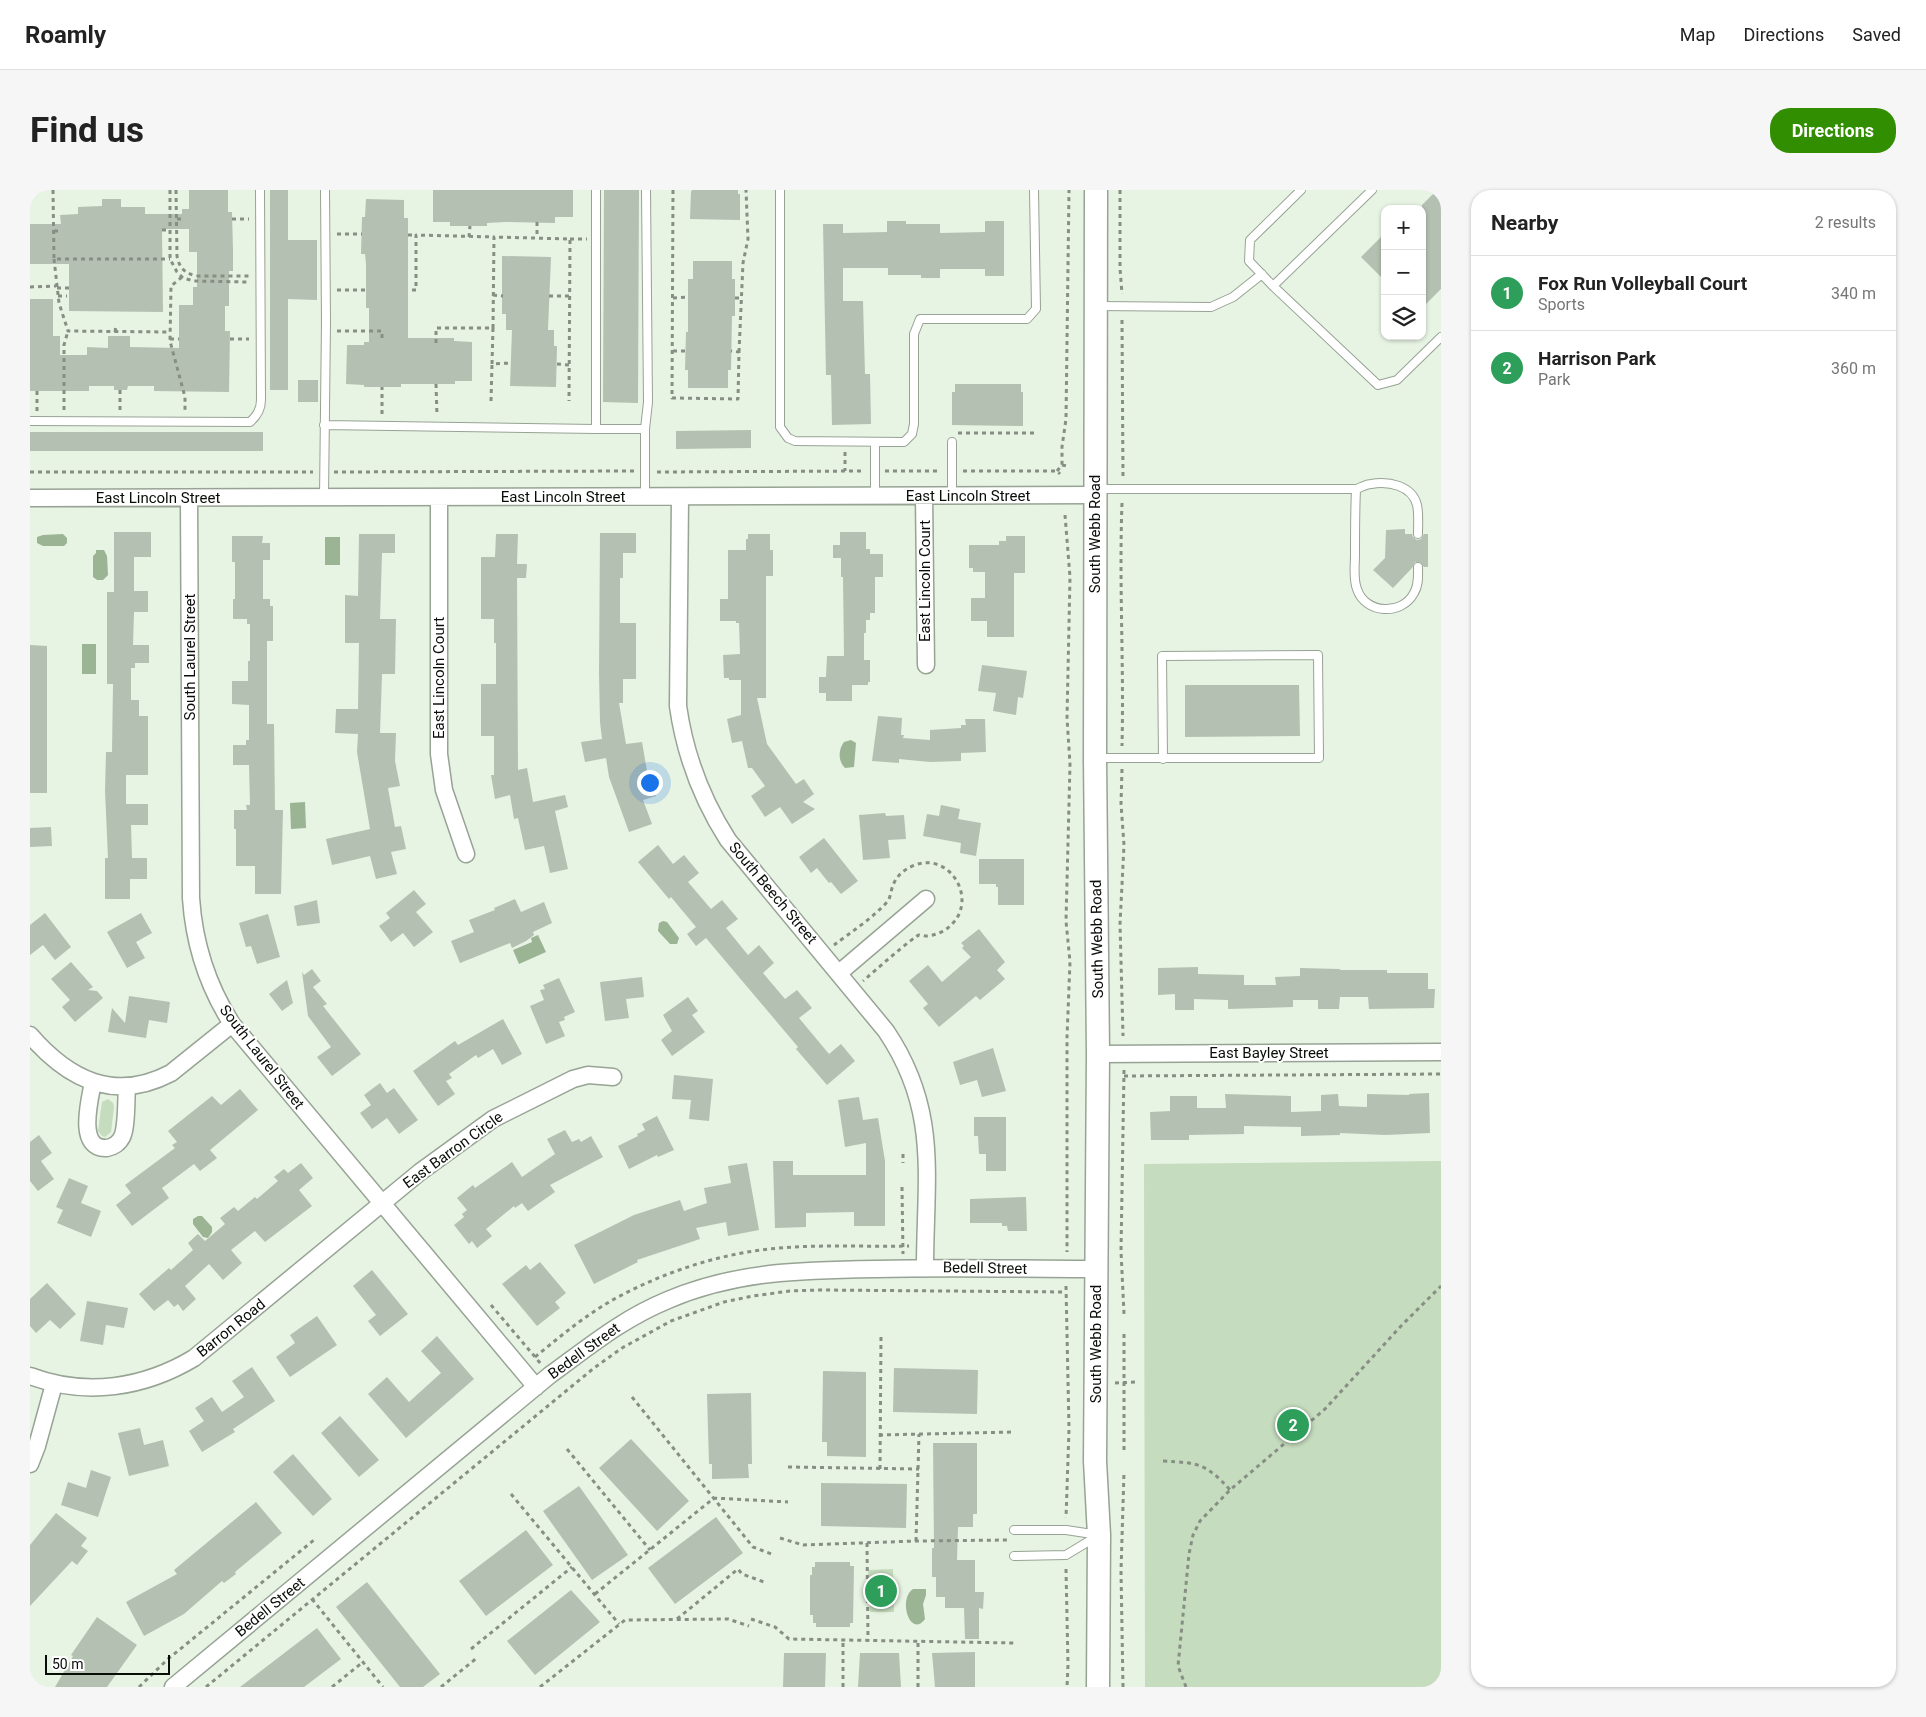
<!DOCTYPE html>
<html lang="en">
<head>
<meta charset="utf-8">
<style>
	:root { --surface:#fff; --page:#f6f6f6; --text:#222; --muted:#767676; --line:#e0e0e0; --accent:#318e00 }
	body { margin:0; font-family:Roboto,sans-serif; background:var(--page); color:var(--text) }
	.controls { position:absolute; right:15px; top:15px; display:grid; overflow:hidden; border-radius:10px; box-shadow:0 1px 4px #0004 }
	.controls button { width:45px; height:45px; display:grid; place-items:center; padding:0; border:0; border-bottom:1px solid var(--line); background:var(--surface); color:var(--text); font:25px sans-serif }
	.scale { position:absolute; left:15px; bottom:12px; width:125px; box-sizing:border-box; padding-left:5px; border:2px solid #090d08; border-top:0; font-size:14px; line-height:18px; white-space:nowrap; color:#090d08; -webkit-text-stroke:4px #fff; paint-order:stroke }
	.you { position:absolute; left:619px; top:592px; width:18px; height:18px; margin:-12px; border:4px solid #fff; border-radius:50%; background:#1a73e8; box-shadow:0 0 0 8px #1a73e833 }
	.badge { display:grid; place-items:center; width:32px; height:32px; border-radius:50%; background:var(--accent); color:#fff; font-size:16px; font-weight:700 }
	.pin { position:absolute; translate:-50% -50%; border:2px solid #fff; box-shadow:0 1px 5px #0006 }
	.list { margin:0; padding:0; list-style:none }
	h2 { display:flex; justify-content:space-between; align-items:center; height:65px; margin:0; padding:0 20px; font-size:21px }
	h2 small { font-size:16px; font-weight:400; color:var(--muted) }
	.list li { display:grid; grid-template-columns:32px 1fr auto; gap:15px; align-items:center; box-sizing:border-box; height:75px; padding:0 20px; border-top:1px solid var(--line) }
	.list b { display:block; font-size:19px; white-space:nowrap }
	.list p { margin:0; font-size:16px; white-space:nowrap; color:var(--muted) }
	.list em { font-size:16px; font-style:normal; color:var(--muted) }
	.icon { flex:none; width:28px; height:28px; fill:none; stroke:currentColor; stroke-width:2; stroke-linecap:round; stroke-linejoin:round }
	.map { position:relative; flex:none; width:1411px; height:1497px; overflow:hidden; border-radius:20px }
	header { display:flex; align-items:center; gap:30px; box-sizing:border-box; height:70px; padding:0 25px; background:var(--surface); border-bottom:1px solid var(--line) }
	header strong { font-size:24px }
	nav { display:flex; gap:28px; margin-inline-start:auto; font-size:18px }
	.intro { display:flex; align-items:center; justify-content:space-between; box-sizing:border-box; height:120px; padding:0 30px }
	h1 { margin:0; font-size:35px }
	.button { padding:12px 22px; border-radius:20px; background:var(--accent); color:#fff; font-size:18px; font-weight:700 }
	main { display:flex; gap:30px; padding:0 30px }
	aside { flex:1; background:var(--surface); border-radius:20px; box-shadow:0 1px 4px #0004 }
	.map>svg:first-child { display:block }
</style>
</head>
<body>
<header>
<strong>Roamly</strong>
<nav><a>Map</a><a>Directions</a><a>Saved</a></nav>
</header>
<div class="intro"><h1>Find us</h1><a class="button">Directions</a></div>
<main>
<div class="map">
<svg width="1411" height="1497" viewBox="0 0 1411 1497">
	<rect width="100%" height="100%" fill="#e7f3e3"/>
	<path fill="#c5dcbe" d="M78,909L83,913L84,917L81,942L75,947L72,946L68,941L72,912Z
		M1411,971V1497H1115L1114,974Z
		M863,1379L864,1422H840L838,1380Z"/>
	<path fill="#9ab494" d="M33,344L37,348V353L34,356H13L7,353V347L13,345Z
		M295,347H310V375H295Z
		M66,360H74L77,366L78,385L73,390H67L63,387V366L66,363Z
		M52,454H66V484H52Z
		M821,550L826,553L824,577L815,578C808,571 808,560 814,552Z
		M275,612L276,638L261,639L260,613Z
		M633,731L637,732L649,748L647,754H640L628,741L629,733Z
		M508,745L516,762L489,774L483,760L502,752L501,748Z
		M168,1026H172L182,1037V1042L178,1048L173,1047L163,1034V1029Z
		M883,1399H896V1405L893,1414L895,1429C881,1449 867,1410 883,1399Z"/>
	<path fill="#b4c0b1" d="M159,0H198V22H202L203,60V81H199V116H195V141H200L199,202L124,201V196H98L97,200H84V196H59V201H0V109H23V146H30V165H57V157L78,158V146H100V157L149,158V115H163V97H167V62H159V39H132L133,122L39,121V74H0V34H31L30,25L48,24V17L72,16V9H91V17H115V24H152V19H159Z
		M240,0H258V50H287V110L258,109V200H240Z
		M403,0H543V27H525V33L475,32L457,33V36H420V32H403Z
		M574,0H609L608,213L573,212Z
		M662,0H708V4H710V30L660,29L661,2Z
		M1407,0H1411V99L1392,118V15Z
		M336,9L374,10V28H378V148H424V151L442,152V191H425V194H371V197H334V195L316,194L317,155H334V152H339V118H336V74L335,64H331L332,27H335Z
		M857,31H876V34H910V43L955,42V31H974V86H955V79H910V88H891V85H858V78H813V111H833L835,184H840L841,234L802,235L801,185H796L793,34H813V43L857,42Z
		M1355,43V91L1331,67Z
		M472,66L521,67L518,140H524V156H527L526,197L480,196L482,140H476V124H472Z
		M663,71H702V89H705V126H702L701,180H698V198H658V180H655L656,142H658V89H663Z
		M268,190H288V212H268Z
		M925,194H991V202H993V236L922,235V202H925Z
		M721,240V258L646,259V241Z
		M0,242H233V261H0Z
		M1375,339V344H1382L1383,347L1387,350L1391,349L1394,344H1398V377H1394L1390,372H1385L1382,378L1363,398L1343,380L1355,368L1356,340Z
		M84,342H121V367H104V401H118V422H104L103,455H119V473H105V478H101V510H109V526H118V585H96V614H118V635H101L102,668H117V689H100V709H75V668H78L75,601L76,562H82L83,494H77V402H84Z
		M810,342H836V359H840V364H853V387H845V423H840V430H836V443H834V470H840V492H838V495H822V511H796V503H789V487H796L797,466H814L813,387H811V368H803V355H810Z
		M570,343H606V363H593V388H590V433H606V489H593V513H589L596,554L612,552L617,581L626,606L613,610L622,634L599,642L579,587L576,568L555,572L551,552L572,549L570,532L569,483Z
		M329,344H365V363H352L350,429H366L365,484H352L350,543H366L365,571L370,596L358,598L365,637L371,636L376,659L361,662L367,684L346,689L340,666L302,675L296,649L340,639L327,562L328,544L305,543L306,519H328L329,453H315V405L328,406Z
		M466,344H488L487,374H497L496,388H487L488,580L497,578L503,612L535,605L538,617L525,621L538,679L520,683L514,656L495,660L488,628L484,629L480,605L465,609L461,585H464V546H451V494H466V453H464V429H451V367H465Z
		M718,344H740V360H743V386H736V508H727L737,554L766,594L774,589L784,604L773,612L785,619L762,634L750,617L735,627L721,606L735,596L722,578H718L712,551L702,553L697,529L711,525V490H699V488H694L693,465L710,464L709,433H706V431H690V409H698V360H716V349H718Z
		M202,346H233L232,353H240V370H233V409H240V416H243V451H237V534H244L245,620H253L251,704H225V676H206V639H204V620H217L216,615H220L219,575H203V555H216V550H219V515L202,514V491H218V471H220V434H217V429H203V409H205V372H202Z
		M976,346H995V383H984V447H957V431H941V408H955V382H943V378H939V355H969V351H976Z
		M0,455L17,456V603H0Z
		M952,475L997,481L993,508L988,507L986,525L963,521L966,503L948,501Z
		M1155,495H1269L1270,546L1155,547Z
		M848,526L872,528L871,545H874L873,548L900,550V540L931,538V535H936L935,529H955L956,562L931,563V571L900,572L869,569V573L842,571Z
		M911,615L930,619L928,629L951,633L946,666L930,663L931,653L893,646L897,624L909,626Z
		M855,623L856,626L874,625L876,649L858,650L860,668L833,670L829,625Z
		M21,637L22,656L0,657V638Z
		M794,648L828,691L811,704L801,692L799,693L787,678L781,683L769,667Z
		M628,655L643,674L654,665L669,683L658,692L681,719L692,710L708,729L696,738L718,765L729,755L744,773L733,783L755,809L767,800L782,818L769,828L799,864L811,854L825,871L797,895L766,859L768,857L676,748L666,756L657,744L666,737L641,707L639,709L608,672Z
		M949,669H994V715H968V697H966V694H949Z
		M384,700L396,714L386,722L403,742L384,757L373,743L361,752L349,736L360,728L356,723Z
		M485,709L491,722L514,712L522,733L503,742L504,745L496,751L482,758L480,753L430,773L421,751L444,742L439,730L465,720L464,718Z
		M287,710L290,733L267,736L264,716Z
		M15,723L41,757L25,770L13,755L0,765V735Z
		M111,723L122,743L106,752L115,768L97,778L77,742Z
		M238,724L250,767L227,774L221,756L216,757L209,733Z
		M949,739L975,772L967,780L975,789L950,810L946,806L909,837L893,818L898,814L879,791L898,775L912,792L941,767L932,758L934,756L931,753Z
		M41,772L63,797L58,800L67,801L73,808L45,832L32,817L40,810L21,789Z
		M1168,777V784L1214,785V795H1246L1245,787L1270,786V778L1310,779V780H1357V783H1398V799H1405L1404,818L1339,819L1338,807H1310L1309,819H1288V810H1263V817L1198,819V810L1164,809V820H1145V804L1128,805V778Z
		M282,779L291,791L283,797L297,814L293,816L331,864L302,886L287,867L301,857L278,826L272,782L274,785Z
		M612,787L614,807L596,809L599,828L575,831L570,792Z
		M529,788L545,822L534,827L535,830L529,832L535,846L516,854L500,816L514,810L510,800L515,799L513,795Z
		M257,790L263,813L252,821L239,804Z
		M99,806L140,812L137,833L119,830L116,848L78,842L82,818L95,833Z
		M658,807L668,821L662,825L675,842L642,866L631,850L642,841L633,825Z
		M473,829L492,864L472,875L463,859L448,868L446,865L419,884L422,888L416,891L425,904L408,916L383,881L425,851L428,855Z
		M963,858L976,901L952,907L947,890L930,895L923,872Z
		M644,885L683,889L679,931L659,929L661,910L642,909Z
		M350,893L357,903L364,898L388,930L369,944L357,928L342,939L330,923L341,915L334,905Z
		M210,899L228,920L180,960L187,968L170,981L164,974L132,998L139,1008L102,1036L86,1015L101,1003L95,995L145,958L142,955L147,952L138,941L182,906L191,915Z
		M1399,903L1400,943L1355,945L1310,943V945L1271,946V937L1214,936V944L1159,945V950H1121L1120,922L1140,921V906H1167V918H1196L1195,904L1261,906V922L1291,921V905L1308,904L1309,916L1337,917V904L1379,905V904Z
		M829,907L833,930L848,928L855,971V1036H824V1022L776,1023V1037L745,1038L743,971H763V985H836V953L815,957L808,910Z
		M627,926L644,960L628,967L627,965L599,979L588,956L608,946L607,944L615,940L612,934Z
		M944,927H976V981H956V964H949L948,946H944Z
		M535,940L542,952L549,949L551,952L561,946L573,967L520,995L525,1002L498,1021L492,1013L485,1018L484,1016L456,1039L462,1046L447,1058L442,1051L439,1054L424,1035L434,1027L432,1024L437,1020L427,1008L443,995L445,998L482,972L492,987L525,964L517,949Z
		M9,945L22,963L11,971L24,989L8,1001L0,991V952Z
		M271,973L283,988L269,1000L282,1016L235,1052L225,1041L201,1060L212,1073L193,1090L179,1074L155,1096L166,1109L153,1121L148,1114L144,1117L138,1110L124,1121L109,1104L139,1078L141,1080L163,1060L158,1053L168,1044L175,1051L195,1034L190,1028L204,1017L208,1021L225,1007L227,1009L248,991L244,987L254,979L258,983Z
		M717,973L729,1040L698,1046L696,1032L666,1038L670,1049L607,1070L608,1072L564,1094L544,1055L604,1025L650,1010L654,1021L677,1013L674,998L701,993L698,976Z
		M39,988L58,996L51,1013L71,1021L61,1047L27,1033L33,1020L26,1017Z
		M996,1007L997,1041H978L977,1036H972V1033H940V1009Z
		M510,1072L536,1103L525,1112L530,1118L507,1136L472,1094L496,1075L500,1080Z
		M342,1080L378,1124L350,1146L338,1131L346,1125L323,1096Z
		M17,1093L46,1124L30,1139L20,1130L6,1143L0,1136V1109Z
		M57,1111L98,1118L94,1138L76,1135L73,1155L50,1151Z
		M287,1126L307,1155L260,1187L246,1167L265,1153L260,1145Z
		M407,1146L444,1189L376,1248L338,1204L357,1187L379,1212L411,1183L391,1161Z
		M222,1177L245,1211L203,1239L205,1242L172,1262L159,1241L174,1231L165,1218L182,1207L192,1222L214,1207L202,1191Z
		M864,1178L948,1180L947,1224L863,1222Z
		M793,1181L836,1182V1267L797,1266V1252H792Z
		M721,1203L722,1274H718L719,1288L682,1289V1274H679L677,1204Z
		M310,1226L349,1270L329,1287L291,1243Z
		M110,1238L114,1255L133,1250L139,1276L99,1286L88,1243Z
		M601,1249L659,1311L627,1341L569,1278Z
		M903,1253H947V1324H943V1337H928L927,1370H945V1402H954L953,1419L949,1418V1449H935L934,1418H915V1407H906V1387H902V1358H904Z
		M263,1264L302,1309L283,1326L243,1282Z
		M61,1280L81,1287L68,1327L31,1315L38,1292L56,1298Z
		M791,1293L877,1294L876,1338L791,1336Z
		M549,1296L598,1365L562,1390L513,1321Z
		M226,1312L252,1343L205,1382L206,1384L194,1393L192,1391L154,1424L114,1446L96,1412L147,1384L144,1380Z
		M26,1323L57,1348L51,1356L58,1361L47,1375L42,1371L0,1416V1355Z
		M686,1327L713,1363L645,1414L618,1378Z
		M496,1340L523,1375L456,1426L429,1391Z
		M785,1372H820V1376H824L823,1433H820V1437H786V1433H783V1425H780V1385H782V1377H785Z
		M337,1392L410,1484L393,1497H370L306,1417Z
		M541,1400L570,1432L505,1485L477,1451Z
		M67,1427L107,1455L77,1497H25L43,1466L41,1465Z
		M287,1438L311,1469L274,1497H210Z
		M945,1462V1497H905L902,1463Z
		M754,1463H796L795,1497H753Z
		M830,1463H869L871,1497H828Z"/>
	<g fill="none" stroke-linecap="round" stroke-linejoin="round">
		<g stroke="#97a394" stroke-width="10">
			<path id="lane" d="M566,0V239
				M750,0V237L758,248L765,251L874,252L882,244L884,234V144L890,129H997L1006,119L1004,0
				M1342,0L1243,96L1348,195L1367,190L1411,147
				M1243,96L1219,71L1220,50L1271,0
				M1067,116L1181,117L1203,107L1232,84
				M0,231L220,232C227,226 231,220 231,210L230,0
				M294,235L566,239H615
				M922,252V306
				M845,253V306
				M1067,299H1326C1330,298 1336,294 1341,294C1358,291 1382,295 1387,315C1389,324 1388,335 1388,344
				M1326,299C1325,321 1325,343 1325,365C1325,375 1323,389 1327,399C1335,424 1372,426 1384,403C1389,395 1388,386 1388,377
				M294,307L296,131L295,0
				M615,307V239L618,212L616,0
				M1067,568H1289L1288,465L1132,466L1133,569
				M984,1340H1036L1069,1345L1036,1365L984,1366"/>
		</g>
		<g stroke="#97a394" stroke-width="19">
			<path id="street" d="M894,306L896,475
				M409,307V564L414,600L436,664
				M650,307L648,516C655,565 671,608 698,650L856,841C910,921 895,987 895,1078
				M0,308L1065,305
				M159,308L161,708C164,753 177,795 202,834L506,1197
				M809,783L896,709
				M0,845C38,889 84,913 141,883L202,834
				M1068,864L1411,862
				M63,892C60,909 46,960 77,958C83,957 89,953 92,947C97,937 96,908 97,896
				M0,1186C56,1207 114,1198 164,1168L390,982L463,929L543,889L558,885L583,887
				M0,1274L7,1256L24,1194
				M143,1497L520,1185C560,1156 592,1129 638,1110C706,1081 773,1080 846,1079C919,1077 992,1079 1066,1079"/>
		</g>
		<g stroke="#97a394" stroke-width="25">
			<path id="secondary" d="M1066,0L1065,568L1068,864L1065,1271L1069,1345L1068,1497"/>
		</g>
		<path stroke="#878f84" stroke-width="3" stroke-dasharray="4 4" stroke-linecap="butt" d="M23,0L24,69H140
			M140,0V69L147,82L153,88L164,91L219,92
			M146,0L147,66C149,77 154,83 166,86H219
			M643,0L642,208L708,209L709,162L701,161
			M1090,0V78L1092,104
			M147,29H152
			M202,29H219
			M507,32V48
			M132,40H140
			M24,41H31
			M307,44H332
			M378,45H386
			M439,47L440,36
			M540,49H557
			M24,69L29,113L38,141L140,142
			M152,87L141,96L140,151L155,207V222
			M0,97L26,96
			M27,98H39
			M307,100H336
			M382,100H386V45L464,47
			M463,105L473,106
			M28,106H37
			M519,106H540
			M643,108L658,107
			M705,108H711
			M1092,130L1093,288
			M463,138L462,174L481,173
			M307,141H352V152
			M85,142L86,135
			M140,149H149
			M200,149H219
			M406,153V138H463L464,47L540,49L539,211
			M643,161H656
			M709,162L713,73L718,49L716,0
			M527,174L539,175
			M406,194L407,226
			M90,200V222
			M7,201V221
			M461,211L462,174
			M34,220V155L38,141
			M352,224V197
			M928,243H1005
			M815,262V281
			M1032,275L1037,276
			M855,281H911
			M933,281H1027L1030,284
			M1027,281L1032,275V257L1036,229L1039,0
			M0,282H283
			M304,282L604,281
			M627,282L833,281
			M1092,313C1089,394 1094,475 1092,556
			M1035,325L1040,387L1037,528L1040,574L1036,731L1040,772L1037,847V1062
			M1092,579L1091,614L1094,655L1090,734L1093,846
			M804,755C820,743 844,727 857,712C860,709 860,705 861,702C864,688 872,680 885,675C919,662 947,707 923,733C916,741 907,745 897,746C894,746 891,745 889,745C883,747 841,784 833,791
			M1094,880L1091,1061L1094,1124
			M1094,886L1411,884
			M873,964V973
			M872,997L873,1064
			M1036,1096L1039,1239L1036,1328
			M461,1115L511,1174
			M1094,1144V1263
			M505,1167C532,1145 558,1123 588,1107C635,1082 686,1065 739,1059C786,1054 833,1057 879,1056
			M1085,1193L1106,1192
			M602,1207L723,1357L744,1365
			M849,1245L983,1242
			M537,1259L620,1360
			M1133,1271C1168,1273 1176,1273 1200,1300
			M758,1277L889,1279
			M850,1279L851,1145
			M481,1304L589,1434
			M750,1348L773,1355L886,1351L978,1350
			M886,1351L889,1244
			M837,1353L838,1451
			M1036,1379L1038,1475L1037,1497
			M565,1404L684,1308L758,1312
			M282,1409L353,1497
			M647,1429L708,1379L712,1384L734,1392
			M721,1429L745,1437L759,1449L984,1453
			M441,1459L542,1377
			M109,1497L138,1469L284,1350
			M176,1497L564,1178L592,1158L641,1131L694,1112L723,1106L760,1101L790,1100L1036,1102
			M302,1497L333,1472
			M411,1497L448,1467
			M510,1497L595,1430L698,1429L719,1436
			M813,1497V1450
			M888,1497V1451
			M1093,1497L1091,1381L1094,1282
			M1156,1497L1148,1476L1159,1364L1163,1345L1170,1331L1200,1300L1295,1219L1371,1136L1411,1096"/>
		<use href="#lane" stroke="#fff" stroke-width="8"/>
		<use href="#street" stroke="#fff" stroke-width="16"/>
		<use href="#secondary" stroke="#fff" stroke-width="22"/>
	</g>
	<g text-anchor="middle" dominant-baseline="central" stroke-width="4" stroke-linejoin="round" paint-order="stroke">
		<g font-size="15" fill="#090d08" stroke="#fff">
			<text x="938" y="306">East Lincoln Street</text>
			<text x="533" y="307">East Lincoln Street</text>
			<text x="128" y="308">East Lincoln Street</text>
			<text transform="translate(1065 344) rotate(-90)">South Webb Road</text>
			<text transform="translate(895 391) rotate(-90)">East Lincoln Court</text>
			<text transform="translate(160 467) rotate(-90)">South Laurel Street</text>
			<text transform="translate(409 488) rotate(-90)">East Lincoln Court</text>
			<text transform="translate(743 703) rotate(50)">South Beech Street</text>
			<text transform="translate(1067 749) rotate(-91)">South Webb Road</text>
			<text x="1239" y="863">East Bayley Street</text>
			<text transform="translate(232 867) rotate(52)">South Laurel Street</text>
			<text transform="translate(423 960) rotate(-36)">East Barron Circle</text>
			<text transform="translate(955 1078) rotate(1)">Bedell Street</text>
			<text transform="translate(201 1138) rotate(-39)">Barron Road</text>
			<text transform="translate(1066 1154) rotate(-90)">South Webb Road</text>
			<text transform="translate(554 1161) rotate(-36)">Bedell Street</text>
			<text transform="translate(240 1417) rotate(-39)">Bedell Street</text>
		</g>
	</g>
</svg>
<div class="controls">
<button>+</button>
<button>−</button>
<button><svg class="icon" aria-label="layers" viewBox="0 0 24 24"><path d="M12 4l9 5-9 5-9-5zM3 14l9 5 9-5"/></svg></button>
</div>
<div class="scale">50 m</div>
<div class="you"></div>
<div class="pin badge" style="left:851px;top:1401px;background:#2e9e5b">1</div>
<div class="pin badge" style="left:1263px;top:1235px;background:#2e9e5b">2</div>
</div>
<aside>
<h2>Nearby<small>2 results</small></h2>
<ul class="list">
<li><span class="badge" style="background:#2e9e5b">1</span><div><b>Fox Run Volleyball Court</b><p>Sports</p></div><em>340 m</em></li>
<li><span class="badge" style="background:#2e9e5b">2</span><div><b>Harrison Park</b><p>Park</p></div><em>360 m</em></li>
</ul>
</aside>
</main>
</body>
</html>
